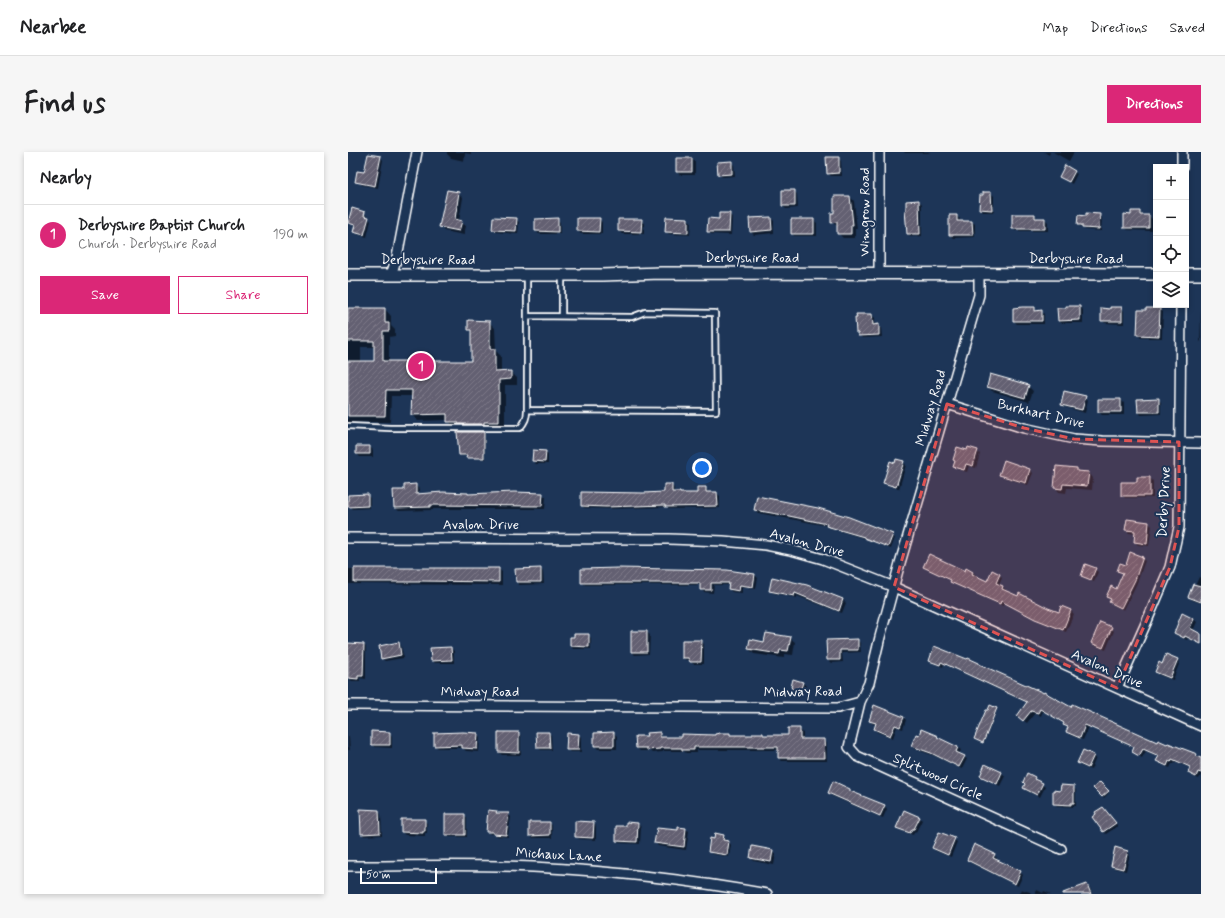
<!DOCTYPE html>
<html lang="en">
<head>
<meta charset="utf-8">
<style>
	:root { --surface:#fff; --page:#f6f6f6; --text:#202124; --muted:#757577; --line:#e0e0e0; --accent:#db2777 }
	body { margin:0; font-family:Mynerve,sans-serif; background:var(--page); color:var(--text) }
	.controls { position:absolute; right:12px; top:12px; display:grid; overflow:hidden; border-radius:0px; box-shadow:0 2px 6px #0003 }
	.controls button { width:36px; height:36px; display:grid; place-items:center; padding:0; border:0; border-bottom:1px solid var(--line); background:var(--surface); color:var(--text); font:20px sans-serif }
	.scale { position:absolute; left:12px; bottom:10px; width:77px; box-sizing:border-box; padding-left:4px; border:2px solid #fff; border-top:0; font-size:11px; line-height:14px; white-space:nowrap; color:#fff; -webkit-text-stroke:3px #1d3557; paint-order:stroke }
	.you { position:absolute; left:354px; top:316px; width:14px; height:14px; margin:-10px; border:3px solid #fff; border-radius:50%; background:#1a73e8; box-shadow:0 0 0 6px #1a73e833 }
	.badge { display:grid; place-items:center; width:26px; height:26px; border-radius:50%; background:var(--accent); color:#fff; font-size:13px; font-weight:700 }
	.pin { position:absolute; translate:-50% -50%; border:2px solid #fff; box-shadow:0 1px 4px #0006 }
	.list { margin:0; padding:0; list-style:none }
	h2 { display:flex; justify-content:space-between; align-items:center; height:52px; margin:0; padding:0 16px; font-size:17px }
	h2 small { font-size:13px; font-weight:400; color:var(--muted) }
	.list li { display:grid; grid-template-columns:26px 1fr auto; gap:12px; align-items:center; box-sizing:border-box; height:60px; padding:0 16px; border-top:1px solid var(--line) }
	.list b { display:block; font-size:15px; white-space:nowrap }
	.list p { margin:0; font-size:13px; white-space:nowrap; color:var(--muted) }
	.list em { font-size:13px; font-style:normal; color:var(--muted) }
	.actions { display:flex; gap:8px; padding:12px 16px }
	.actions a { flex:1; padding:9px 0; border:1px solid var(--accent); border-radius:0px; text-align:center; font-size:14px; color:var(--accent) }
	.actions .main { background:var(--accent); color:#fff }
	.icon { flex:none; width:22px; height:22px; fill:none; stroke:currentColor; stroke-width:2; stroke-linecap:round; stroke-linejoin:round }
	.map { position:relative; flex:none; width:853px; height:742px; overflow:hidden; border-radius:0px }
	header { display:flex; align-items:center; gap:24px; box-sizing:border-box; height:56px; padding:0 20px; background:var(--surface); border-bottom:1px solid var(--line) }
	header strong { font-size:19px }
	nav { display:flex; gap:22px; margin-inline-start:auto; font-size:14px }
	.intro { display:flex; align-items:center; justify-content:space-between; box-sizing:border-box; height:96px; padding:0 24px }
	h1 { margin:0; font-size:28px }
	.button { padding:10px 18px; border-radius:0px; background:var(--accent); color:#fff; font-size:14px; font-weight:700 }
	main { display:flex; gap:24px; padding:0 24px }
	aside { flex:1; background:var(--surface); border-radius:0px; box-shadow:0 2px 6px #0003 }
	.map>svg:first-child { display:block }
</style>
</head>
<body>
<header>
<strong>Nearbee</strong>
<nav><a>Map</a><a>Directions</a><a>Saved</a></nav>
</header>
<div class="intro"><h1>Find us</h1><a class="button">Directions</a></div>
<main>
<aside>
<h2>Nearby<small></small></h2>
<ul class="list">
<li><span class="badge">1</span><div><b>Derbyshire Baptist Church</b><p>Church · Derbyshire Road</p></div><em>190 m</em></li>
</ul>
<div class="actions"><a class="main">Save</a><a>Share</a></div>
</aside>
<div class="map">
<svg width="853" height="742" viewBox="0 0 853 742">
	<defs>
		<pattern id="building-hatch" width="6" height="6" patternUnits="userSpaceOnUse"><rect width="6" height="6" fill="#646072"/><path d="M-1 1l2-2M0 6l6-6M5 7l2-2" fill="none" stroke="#7b7887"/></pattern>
	</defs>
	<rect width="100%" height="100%" fill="#1d3557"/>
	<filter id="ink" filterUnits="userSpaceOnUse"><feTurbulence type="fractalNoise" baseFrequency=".025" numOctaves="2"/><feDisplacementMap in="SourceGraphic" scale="8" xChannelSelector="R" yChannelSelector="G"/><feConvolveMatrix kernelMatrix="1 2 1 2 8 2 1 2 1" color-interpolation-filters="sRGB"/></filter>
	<g filter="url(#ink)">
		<path fill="#0007" fill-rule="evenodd" d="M99,0H123V2L117,1L116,9L103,6L99,2Z
			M556,0H582L580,1H557Z
			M696,0H702L701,3Z
			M705,0H726L721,9Z
			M32,5L35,8L30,36L14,33L11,30L17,21Z
			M490,6L493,9L494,24H483L480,21Z
			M344,7L347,10V23H332L329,20Z
			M383,10L386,13L387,24L374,25L371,22Z
			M726,20L729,22L724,32L712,24Z
			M446,39L449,42L450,56L438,57L435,54Z
			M110,41L115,46L111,69L118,74L116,83L96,79L92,74Z
			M643,41L646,44V60H635L632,57Z
			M502,45L506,49L509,77H507V86H495L490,81V75L484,70L487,62Z
			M571,49L574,52V84L562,85L560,82Z
			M792,60L795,64H801L804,67V79L780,78L777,76Z
			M16,61L19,64V65L23,69L19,85L9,82L6,80L7,74L1,71Z
			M381,62L384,65L383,83L363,82L360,79L372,68Z
			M687,63L690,67H697L700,70V79H668L665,76Z
			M751,63L754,66L753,79L738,78L730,73L739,65Z
			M609,64L612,67V70H624L627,72V85L605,86L602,83Z
			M423,66L426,69V81L406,83L403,80Z
			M168,67L171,70L170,82L148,80L146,77Z
			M209,67L212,70V82H191L188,79Z
			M230,67H251L254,70V82H233L230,79Z
			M340,67L343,70L342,83L321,82L318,79Z
			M293,68L296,71V82H274L271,79Z
			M466,68L469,71V84H446L444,81Z
			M732,155L735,158V171H713L711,169Z
			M686,156L689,159H693L696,162V172H669L666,169Z
			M774,156L776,159V172L757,171L754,168V157Z
			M0,157H37L43,164V174L47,178V184L41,185V210H124V181L121,177L141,170L147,176L148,199L153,204V220H163L169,226V233H157V276L106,275L100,268L70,269L64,263V244H43L42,270H0ZM13,195H27V210H13Z
			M812,157L815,160L814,186H793L790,183Z
			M853,158V190L852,189Z
			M524,163L527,166V174L530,173L533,176L534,185L514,186L509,180Z
			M680,234L685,239L681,250L644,239L640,235Z
			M737,245L740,248L737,261L717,255L714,253Z
			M810,247L813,250V262L793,263L791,260Z
			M751,248H773L776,251V263H754L751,260Z
			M110,281H136L137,282V307L121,306L120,304H113L112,303Z
			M9,295H22L25,298V305H12L9,302Z
			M619,299H629L632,302L628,316L621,314L619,320L609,317L606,314L608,310L606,308Z
			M198,300L200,303V312H188L185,309Z
			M555,310L558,313L551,337L539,333L537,331L548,312Z
			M729,317L732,320L741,321L745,326L744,338L719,336L718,341L711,340L707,335Z
			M682,318L685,321L680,333L655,325L652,322Z
			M802,326L805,329V346H777L774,343L790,331Z
			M67,333L71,337V343L194,342L198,345L197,357H85V358L51,359L47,356L57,339Z
			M323,333L326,336V341L350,342L357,336L360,339V341H369L372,344V356L321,357L319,355L261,357L236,356L234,353L295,342L317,341Z
			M19,343L22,346V356L5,357L2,354Z
			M407,358L544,383L547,386L543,397L518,387L482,376L480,374L410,361Z
			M801,371L804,374L801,394L790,393L787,390L788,382L781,381L778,378Z
			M794,406L797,409L789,431L776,458L765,453L763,450V448L759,445L768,438L776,422L770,418Z
			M576,415L618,420L619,418L625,420L628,423L627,425L639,430L651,423L654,425L651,433L655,435L658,438L657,439L712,461L714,455L723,459L726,462L718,480L691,469L656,451L655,454L606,432L604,429L579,417Z
			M0,417H151L154,420V433L0,432Z
			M193,417L195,420L196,432L171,433L169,430Z
			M747,417L750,420L746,430L737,426L734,423Z
			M407,423L410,426L408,437L394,435V441L384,440L381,437V433H366L365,441L356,440L353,438V433H237L234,430Z
			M851,425L853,426V451L844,448L842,445Z
			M459,434L495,448L498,451L494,461L449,444V446L425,441L422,438Z
			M835,463L846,467L849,470L845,479L848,482L845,489L840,486L839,488L830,484L827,481Z
			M763,476L766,479L758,498L747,494L744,491Z
			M299,480L302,483L301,502L287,503L284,500Z
			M240,483L243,486V497H225L223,494V486Z
			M442,486L447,490L445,503L436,502V506L406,502L401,497L417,491Z
			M510,488L512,491L513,500L494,501L495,510L483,511L480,508L479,489Z
			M353,489L356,492V512H345L342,508H338L335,506Z
			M51,491L53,494L56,506L37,509L34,506Z
			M0,492L16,493L18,495V527L12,526V529H4L0,526Z
			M587,495L724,556L809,591L848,603L853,607V623L851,627L844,624L841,621L843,616L827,610L826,612H824L822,616L813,612L810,609L811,605L798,599L794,606L785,600L787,596L741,575L735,588L722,583L719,580L721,576L717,572L695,559L693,564L687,561L679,571L673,567L680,551L596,512L595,515L585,511L582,508Z
			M103,496L106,499V511H87L84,508Z
			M829,507L832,510L825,528L811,523L808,520L815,513Z
			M455,531L458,534L454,545L447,543L444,540Z
			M648,557L649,558L636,591L629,588Z
			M556,566L558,568L555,577L549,575L545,586L529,580L527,577L528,572H525L522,569Z
			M451,577L455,581V588H476L479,591V609H434L431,606V598H349V601H338L336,599H315V600L304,601L302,599H292L289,596L300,585L311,581L315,586L368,584L381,582L383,584H406L415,582L417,584H441Z
			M42,581L44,584V596L27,595L24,593Z
			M151,581H170L173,584V603H154L151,600Z
			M200,581L203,583L204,598H193L190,596Z
			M266,581L269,584V597H250L247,594V582Z
			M130,582L132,585L131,600L118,599L115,596H90L87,594Z
			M230,583L233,585V600H222L219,597Z
			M0,584L1,585L2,598H0Z
			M589,584L592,588L610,596L613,598L611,602L619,607L614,617L587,604L567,597L564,594Z
			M745,603L748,606L743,618L733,614L730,611Z
			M637,613L654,621L657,624L652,634L636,626L633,624Z
			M687,627L697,635L692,645L679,639L677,636L685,632Z
			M752,631L761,641L756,646L747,636Z
			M725,635L728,638V654H725V655L709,654L706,651L713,640Z
			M502,638L504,641L537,654L539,657L535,666L484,644L481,641Z
			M30,659L33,662L34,683L16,684L14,681Z
			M758,659L770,674L758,682L756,680Z
			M148,660L150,662H160L163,665L160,685L149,684L147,682H142L140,679Z
			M116,663L119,666V685H101L98,682Z
			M571,665L574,668L568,680L567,679L565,683L552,678L549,675Z
			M76,668L79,671V681H77V684L57,683L54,680Z
			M201,671L204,673V686H185L182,683Z
			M246,671L248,674V688L231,687L228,684Z
			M290,672L293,675L292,692L271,691L269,688L279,675Z
			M338,677L341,679L338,698L310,694L308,691Z
			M375,684L378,687L377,689L381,690L383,693L381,705L364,702L361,699L366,688Z
			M606,687L609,690L603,705L588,699L585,696Z
			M425,699L428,702L426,713L406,709L403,706Z
			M779,699L782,702L778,719L766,716L764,714Z
			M646,703L649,706L647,709L672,720L675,723L670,734L623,711L620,708Z
			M739,733L742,736L744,742H726Z
			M673,737L682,740L683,742H671Z
			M689,738L695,741L696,739L703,742H687Z"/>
		<path fill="url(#building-hatch)" stroke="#fff" d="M20,2L33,4L27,34L7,30L9,19L16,20Z
			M478,5H491V21L479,22Z
			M328,6H344V20H328Z
			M384,9V22L370,23L369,10Z
			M717,13L727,19L721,30L711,25Z
			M99,38L111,40L107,67L114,69L111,79L91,75Z
			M434,38H447V54H434Z
			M635,40H643L644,58L631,57L632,43H635Z
			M486,44H502L505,73H503V82H489V70L483,71V61H486Z
			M571,48L572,82H559L557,58H558V49Z
			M4,56L17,60L16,64L21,65L16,83L5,80L7,73L0,71Z
			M783,59H792V63H801V76H776V62L783,63Z
			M371,61H382L381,80H359L360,66L371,67Z
			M738,61L752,62L751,77L734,76V73H729L730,63L738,64Z
			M664,62H687V66H697V77H664Z
			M601,63H609V69H624L625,83H601Z
			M145,65L169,66L168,79L144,78Z
			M318,65L340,66V81L317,80Z
			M423,65L424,78L402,80L401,66Z
			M210,66V80L187,79V67Z
			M229,66H252L251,80L229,79Z
			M270,67H294L293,80L270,79Z
			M443,67H466V82H443Z
			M718,154H732V168L710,169L709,156H718Z
			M674,155H687V159L694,158V169H665V156Z
			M762,155H774V169H753V156L762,157Z
			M0,156H37V171H41V179H35V209H123V178H120V168L142,169V197H147V220L163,219V227L151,228V270H136V272H110V270H99V262L63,263L64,238H38L37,264H0V209H26V189H0Z
			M798,156H812L811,184L789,183L790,158H798Z
			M508,162H524L525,173L531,172V183L510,184V181H508L507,166H509Z
			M642,222L681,233L677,246L639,235Z
			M716,239L738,244L734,258L713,253Z
			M811,246V260H790L789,247Z
			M750,247H773V260H750Z
			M109,280H136V306H118L119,303H111Z
			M8,294H22V302H8Z
			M609,295L619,298L620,295L630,298L625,314L618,312L616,318L605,315L607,309L605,308Z
			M185,298L198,299L197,310L184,309Z
			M548,307L556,309L548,335L535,331L542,309L547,311Z
			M656,308L682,317L678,331L651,323Z
			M708,314L729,316V319L741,320L739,334L715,332L714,337L706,336Z
			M789,325H802V344H773V330H789Z
			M68,332V342L95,340L120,341V342L166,340L195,341L194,354L82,353V355L46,356L45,338H56V333Z
			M316,332H324V340H332V341H349V335H358V340H369L370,354L317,355V353L258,355L233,354V340L295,341L316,340Z
			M20,342V354L0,355V343Z
			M409,344L470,356L501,365L545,382L540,395L516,386V385L478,374L479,372L441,364L406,358Z
			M779,367L801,370L799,392L786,390L787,379L777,378Z
			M782,400L795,405L787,428L773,456L761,450L763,447L758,445L763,434L768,437L775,421L769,419L772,411L778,413Z
			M581,402L617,419L618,416L625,420L624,422L639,429L644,418L652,422L648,431L655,434L654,437L670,444L671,441L700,456L711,460L713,454L723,458L715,478L687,467L653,449L652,452L602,430L603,428L575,415Z
			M737,412L748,416L743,428L733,424Z
			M6,416H151V430L72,429V430H6Z
			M193,416V430H168L167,417Z
			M270,416L379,418L407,422L405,435L392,433L391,439L380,437L381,431H363V438H352V431H233V417Z
			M424,425L459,433L495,447L491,459L447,441L446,444L421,439Z
			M845,432L853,434V450L840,445Z
			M834,461L846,467L842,476L853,482V492L837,484L836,486L826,481Z
			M752,470L764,475L755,496L743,491Z
			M283,479H299V500H283Z
			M418,481L443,485L440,499L432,498L431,502L400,497L402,487L416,490Z
			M226,482H241V495L222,494V485H226Z
			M510,487V498H492V508H479L478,488Z
			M334,488H354L353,510H342L340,506H334Z
			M51,490L53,503L33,507L31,494Z
			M0,491L16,492L15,524H10V527L0,526Z
			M586,494L619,507L620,506L631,511V512L696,541V540L723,555L724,552L809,590L810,588L819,592L820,591L849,602L848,604L853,606V621L850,620L848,625L840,621L842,615L824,607L823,610L821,609L819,614L808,609L811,604L795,597L791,604L784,600L786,595L737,573L732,586L718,580L720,575L715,573L716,571L692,557L690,561L683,559L675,569L669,564L679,550L593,510L592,513L581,509Z
			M103,495L104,508L83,509L82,496Z
			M818,502L830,507L822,526L807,520L811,510L814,512Z
			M445,527L455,530L451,543L443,540L444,536L443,535Z
			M526,553L556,565L552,575L547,573L542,584L526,577L528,571L521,569Z
			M642,553L649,556L635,591L626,587L638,558H640Z
			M440,576H452V587H476L477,606H430V595H346V598H334V596H312V597L299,598V596H288L287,584H299L298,581L312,580V585H334V582L367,583V582L372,581H382V583H405V581H415V583H440Z
			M573,577L590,584L589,585L610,595L608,600L617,604L611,615L583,601L563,594L568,582L571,583Z
			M23,579L42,580V593H23Z
			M115,580L130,581L129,597L114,596V593L86,594V581Z
			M150,580H171V601L150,600Z
			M188,580H201L202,596H189Z
			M266,580V594H246V581Z
			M219,581L231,582L230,598H218Z
			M735,598L746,603L740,616L729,611Z
			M637,612L654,620L649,632L632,624Z
			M679,621L687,625L686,627L695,631L689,643L675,636L677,632L675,630Z
			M485,629L502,637V639L537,653L532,664L480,641Z
			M752,630L761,639L754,645L745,636Z
			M713,633L726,634V651H723V653L705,652V638L712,639Z
			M755,655L768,671L755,680L744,665L748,662L747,660Z
			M12,657L31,658L32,681L13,682Z
			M140,658L149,659L148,661H161L158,683L145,682V680H138Z
			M556,658L572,665L566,677H564L562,681L548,676Z
			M97,662H117V683H97Z
			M53,667H77V679H75V681L53,680Z
			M227,669L246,670L245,686L227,685Z
			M181,670H202V683L181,684Z
			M278,670L290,671L289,690L268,689V674H278Z
			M330,675L338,676L336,695L306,691L309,676L330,678Z
			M591,680L607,686L600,703L584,696Z
			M367,681L376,683L375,688L381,689L379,703L360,700L362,686L366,687Z
			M626,692L647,702L645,706L673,719L667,732L619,708Z
			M404,694L425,698L423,710L402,706Z
			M767,695L780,699L775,717L763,714Z
			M739,732L743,742H715V741Z"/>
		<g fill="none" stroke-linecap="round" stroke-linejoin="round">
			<g stroke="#fff" stroke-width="8">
				<path id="service" d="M179,124V164
					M214,124V164
					M0,274L42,276H172C177,270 179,266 179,258V164L284,165L297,160L367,161L368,259L179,258"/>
			</g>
			<g stroke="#fff" stroke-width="12">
				<path id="minor" d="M531,0V121
					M834,15V0
					M631,121V143L552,411L532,485L521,531L512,550L501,595L509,604L713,697
					M43,123L49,105L69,0
					M599,252L676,276L726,287L754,289L853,291
					M0,386L321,387L375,389L418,393L443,398L475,407L546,435L853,574
					M769,536L799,469L822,415L831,375L833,153
					M0,553L490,556L512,550
					M0,714C61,714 123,712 185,715C263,719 342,728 419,742"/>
			</g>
			<g stroke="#fff" stroke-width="14">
				<path id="tertiary" d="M838,122H853
					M0,123H254L313,121L808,122"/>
			</g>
			<use href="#service" stroke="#1d3557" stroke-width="4.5"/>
			<use href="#minor" stroke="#1d3557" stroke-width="9"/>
			<use href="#tertiary" stroke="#1d3557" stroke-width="11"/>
		</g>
	</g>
	<path fill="#de5353" fill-opacity="0.2" stroke="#de5353" stroke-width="3" stroke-dasharray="8 5" stroke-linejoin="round" d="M599,252L676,276L726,287L831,290V375L822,415L769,536L546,435Z"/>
	<g text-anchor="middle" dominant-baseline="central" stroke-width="4" stroke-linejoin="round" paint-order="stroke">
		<g font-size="14" fill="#fff" stroke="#1d3557">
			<text transform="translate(517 60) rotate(-90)">Wimgrow Road</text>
			<text x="404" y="106">Derbyshire Road</text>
			<text x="728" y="107">Derbyshire Road</text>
			<text x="80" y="108">Derbyshire Road</text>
			<text transform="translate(583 256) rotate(-74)">Midway Road</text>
			<text transform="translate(693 262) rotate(13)">Burkhart Drive</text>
			<text transform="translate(816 350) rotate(-87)">Derby Drive</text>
			<text x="133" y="373">Avalon Drive</text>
			<text transform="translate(459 391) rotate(15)">Avalon Drive</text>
			<text transform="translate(759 517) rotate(24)">Avalon Drive</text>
			<text x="132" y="540">Midway Road</text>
			<text transform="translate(455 540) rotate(-1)">Midway Road</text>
			<text transform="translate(590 625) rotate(24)">Splitwood Circle</text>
			<text transform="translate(211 703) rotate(3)">Michaux Lane</text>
		</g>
	</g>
</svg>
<div class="controls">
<button>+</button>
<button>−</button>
<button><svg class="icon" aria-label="locate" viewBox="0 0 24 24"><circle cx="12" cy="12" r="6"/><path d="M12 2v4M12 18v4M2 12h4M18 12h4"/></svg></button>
<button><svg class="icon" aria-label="layers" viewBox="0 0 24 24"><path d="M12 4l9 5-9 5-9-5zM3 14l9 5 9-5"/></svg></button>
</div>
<div class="scale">50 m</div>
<div class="you"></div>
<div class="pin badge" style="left:73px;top:214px">1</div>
</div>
</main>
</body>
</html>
